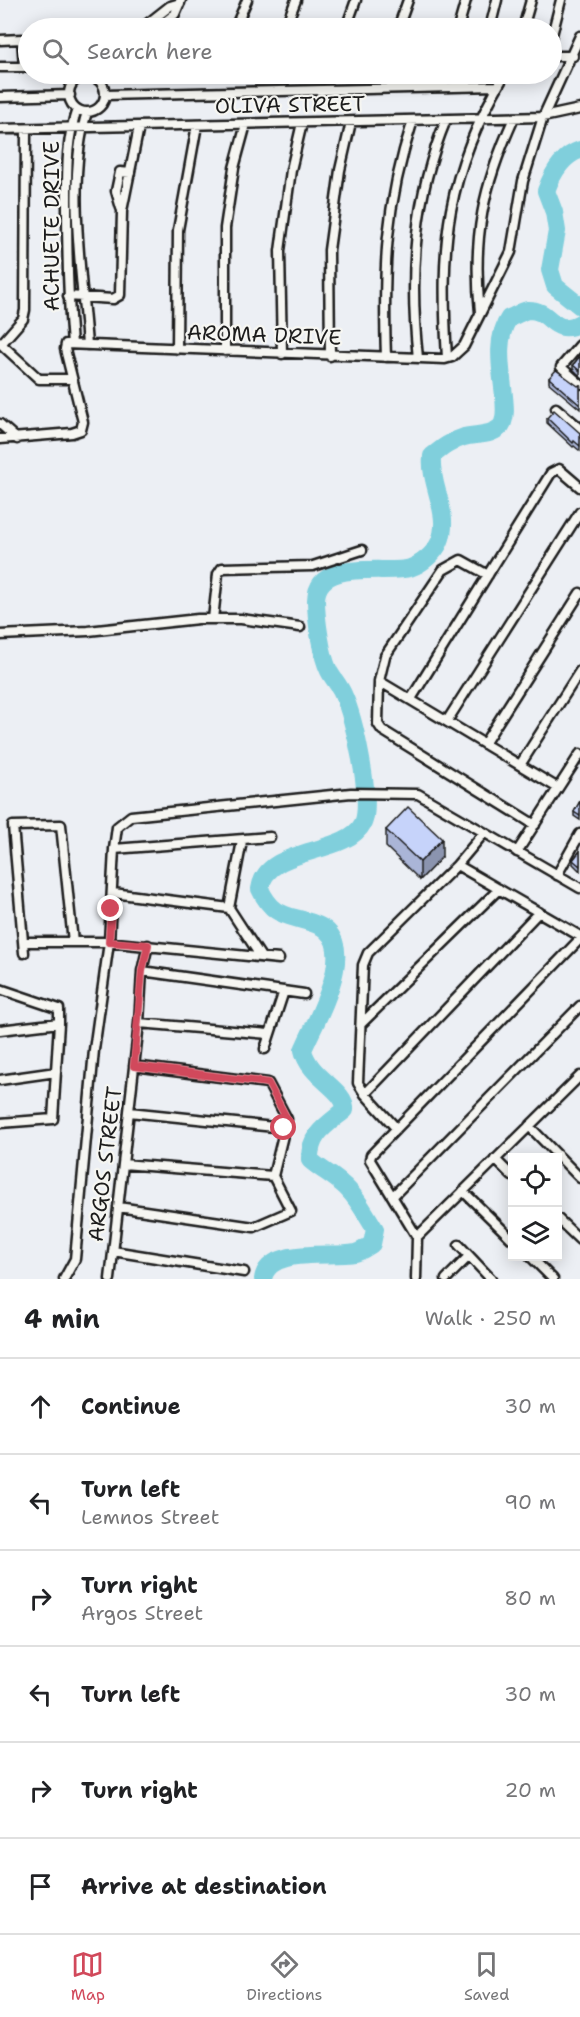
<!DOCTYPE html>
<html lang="en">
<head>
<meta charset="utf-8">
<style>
	:root { --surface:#fff; --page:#f2f2f2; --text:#202124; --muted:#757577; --line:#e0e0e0; --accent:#d1495b }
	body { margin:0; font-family:"Shantell Sans",sans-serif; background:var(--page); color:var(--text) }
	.controls { position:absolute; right:18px; bottom:18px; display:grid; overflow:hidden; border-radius:0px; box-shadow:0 3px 15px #0003 }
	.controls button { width:54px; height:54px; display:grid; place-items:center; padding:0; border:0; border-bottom:2px solid var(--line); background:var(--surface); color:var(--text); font:30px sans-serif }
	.stop { position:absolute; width:18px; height:18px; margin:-14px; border:4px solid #d1495b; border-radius:50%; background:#fff }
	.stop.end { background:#d1495b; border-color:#fff; box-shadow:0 2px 6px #0008 }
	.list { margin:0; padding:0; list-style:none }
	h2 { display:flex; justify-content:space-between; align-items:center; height:78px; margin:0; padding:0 24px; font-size:26px }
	h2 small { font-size:20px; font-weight:400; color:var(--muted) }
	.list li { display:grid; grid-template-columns:39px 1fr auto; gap:18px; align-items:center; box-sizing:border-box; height:96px; padding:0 24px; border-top:2px solid var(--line) }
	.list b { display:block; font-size:22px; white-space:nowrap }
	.list p { margin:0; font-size:20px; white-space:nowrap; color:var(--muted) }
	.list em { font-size:20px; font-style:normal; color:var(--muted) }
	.icon { flex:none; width:33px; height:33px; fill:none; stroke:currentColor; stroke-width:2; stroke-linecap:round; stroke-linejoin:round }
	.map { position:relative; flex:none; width:580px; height:1279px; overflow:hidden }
	.search { position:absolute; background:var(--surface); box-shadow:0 3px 15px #0003; left:18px; right:18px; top:18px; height:66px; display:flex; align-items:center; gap:15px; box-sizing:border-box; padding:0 21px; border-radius:33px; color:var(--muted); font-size:22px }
	.sheet { height:654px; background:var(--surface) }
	nav { display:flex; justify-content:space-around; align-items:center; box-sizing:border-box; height:84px; border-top:2px solid var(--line); background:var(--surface); font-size:16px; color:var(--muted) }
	nav a { display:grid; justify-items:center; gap:3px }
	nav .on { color:var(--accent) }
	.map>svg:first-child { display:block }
</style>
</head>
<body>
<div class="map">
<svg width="580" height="1279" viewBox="0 0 580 1279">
	<rect width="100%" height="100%" fill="#eceff4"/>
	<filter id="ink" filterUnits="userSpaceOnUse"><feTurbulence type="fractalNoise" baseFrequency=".0167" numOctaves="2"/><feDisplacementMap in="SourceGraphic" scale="12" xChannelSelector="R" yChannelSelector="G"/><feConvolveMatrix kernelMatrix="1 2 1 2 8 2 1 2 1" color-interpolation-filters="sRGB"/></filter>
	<g filter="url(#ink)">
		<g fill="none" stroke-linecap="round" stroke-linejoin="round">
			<path stroke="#80cfdc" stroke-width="18" d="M580,150C562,156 552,174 546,191L554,212L557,231L550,270L555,286L580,306
				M263,1279C268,1246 330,1258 355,1253C361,1252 367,1247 372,1244L375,1229C365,1213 355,1194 341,1183C331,1174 320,1169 310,1160C309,1134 327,1125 345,1110C347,1090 309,1078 303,1050C315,1021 364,941 315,924C288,914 274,919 260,889C266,845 346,857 363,823C373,801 354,717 343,694C340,686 333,679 329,671C321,655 316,618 316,600C317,557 387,575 410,568C422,564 435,553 440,541C451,513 429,485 432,456C442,448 451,441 464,437C475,434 489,436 499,428C517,414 486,351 509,318C515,316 522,311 528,310C552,309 552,338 580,323"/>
			<g stroke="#1c1c1c" stroke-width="13">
				<path id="minor" d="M142,28L170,6L180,3
					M157,28L175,14L181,0
					M235,28L247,0
					M285,28L296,0
					M346,28L356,0
					M398,28L408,0
					M458,28L466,0
					M490,28L497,0
					M523,28L531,0
					M552,35L561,0
					M0,40L22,39L24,67
					M552,56H573
					M0,67H28
					M69 94a18 18 0 1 1 36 0a18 18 0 1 1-36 0Z
					M105,95L497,86
					M0,97L70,95
					M0,129L543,117L580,109
					M121,208L116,191L120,172L130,173
					M68,296L113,299L120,295L122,211L139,127
					M480,312C472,237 483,186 514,118
					M0,343L39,379H72
					M1,344L23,319L25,310L26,129
					M72,344C68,298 67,252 67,205C67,172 66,140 77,109
					M87,345C82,275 66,178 87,112
					M580,345L561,367L580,384
					M177,349L178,230L197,125
					M225,351V228L234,168L246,124
					M282,354L280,251L291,170L302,123
					M330,356L329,250L340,170L351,122
					M386,357C383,268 385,206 413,120
					M418,358C409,275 414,197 446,120
					M447,358C440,242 445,176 505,74
					M556,408L580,428
					M0,424L17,439
					M0,439L72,433L81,430L83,422L65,349L66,344L445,359L452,357L464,346L511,252L523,181L543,117L580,36
					M488,575L461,560L443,570L385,656L379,681L378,724L382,730L535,825
					M213,619L218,574L222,568L313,566L362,550
					M0,635L88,631L198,619H241L300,627
					M379,681L558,788
					M411,699L551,473L559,469L580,487
					M447,721L580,512
					M484,744L580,593
					M520,765L580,671
					M242,841L229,908L261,957
					M114,849L270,837
					M517,852L580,754
					M457,865L580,936
					M557,875L580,834
					M113,893L229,908
					M24,942H106L279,959
					M24,953L13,826L61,825L73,942
					M142,971L304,994
					M0,989L59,1009V1023L53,1119L0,1123
					M139,1023L269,1034
					M361,1024L499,889
					M0,1030L59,1023
					M265,1049L284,991
					M0,1080L56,1072
					M365,1094L539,912
					M129,1112L284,1128
					M529,1126L580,1178
					M396,1128L365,1094L358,1083L363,965L368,953L457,865L484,833
					M495,1159L512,1176
					M123,1164L273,1176
					M463,1191L512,1239
					M394,1195L580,1006
					M118,1207L254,1227L291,1211L273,1176L287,1119L268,1083L134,1066
					M558,1219L580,1240
					M417,1237L580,1076
					M459,1245L491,1279
					M113,1251L244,1272
					M530,1256L553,1279
					M64,1279L75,1259L94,1050L109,942L114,849L117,827L131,816L351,793L418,794L580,888
					M110,1279L139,1023L142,971L148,945
					M416,1279L417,1237L370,1160L371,1155L580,939
					M446,1279L469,1256"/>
			</g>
			<use href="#minor" stroke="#f6f6f2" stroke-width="8"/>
		</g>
		<path fill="#aab5d7" stroke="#1c1c1c" stroke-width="1.5" d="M580,356V376L573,369V365Z
			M549,378L578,386L580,385V409L549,383Z
			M547,418L580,433V451L574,446L573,447L547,423Z
			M580,801V820L574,816V812Z
			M386,830L442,857L420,880L386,847Z
			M580,851V871L573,864V860Z"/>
		<path fill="#8b94af" stroke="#1c1c1c" stroke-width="1.5" d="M442,839V857L420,880V862Z"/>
		<path fill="#c6d3fa" stroke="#1c1c1c" stroke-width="1.5" d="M580,356V371L573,365Z
			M556,370L578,386L580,385V405L549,378Z
			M554,410L580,433V446L574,441L573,443L547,418Z
			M580,801V816L574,812Z
			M408,807L442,839L420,862L386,830Z
			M580,851V866L573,860Z"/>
	</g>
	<g fill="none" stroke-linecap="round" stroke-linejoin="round" filter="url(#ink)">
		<path stroke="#d1495b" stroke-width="8" d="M111,909L109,942L148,945L142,971L134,1066L268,1083L287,1119L284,1128"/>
	</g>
	<g text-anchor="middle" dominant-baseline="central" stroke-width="4.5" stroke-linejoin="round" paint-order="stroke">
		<g font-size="21" fill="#1c1c1c" stroke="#f6f6f2">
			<text transform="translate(290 105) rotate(-1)">OLIVA STREET</text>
			<text transform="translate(52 226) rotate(-90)">ACHUETE DRIVE</text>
			<text transform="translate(264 335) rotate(2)">AROMA DRIVE</text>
			<text transform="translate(105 1164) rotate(-83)">ARGOS STREET</text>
		</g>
	</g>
</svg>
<div class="controls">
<button><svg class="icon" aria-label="locate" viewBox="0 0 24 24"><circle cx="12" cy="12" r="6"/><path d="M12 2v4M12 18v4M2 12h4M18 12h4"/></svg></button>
<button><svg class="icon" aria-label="layers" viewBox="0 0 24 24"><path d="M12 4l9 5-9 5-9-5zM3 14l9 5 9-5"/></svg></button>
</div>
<div class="stop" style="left:284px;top:1128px"></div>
<div class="stop end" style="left:111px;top:909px"></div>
<div class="search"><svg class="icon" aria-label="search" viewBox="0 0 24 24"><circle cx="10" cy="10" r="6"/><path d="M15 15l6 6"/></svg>Search here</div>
</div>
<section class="sheet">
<h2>4 min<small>Walk · 250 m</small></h2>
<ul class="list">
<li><svg class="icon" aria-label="ahead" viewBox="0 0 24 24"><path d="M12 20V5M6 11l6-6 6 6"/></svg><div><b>Continue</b></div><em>30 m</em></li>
<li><svg class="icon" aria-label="left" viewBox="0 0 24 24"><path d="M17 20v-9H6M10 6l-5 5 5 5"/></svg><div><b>Turn left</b><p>Lemnos Street</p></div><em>90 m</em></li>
<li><svg class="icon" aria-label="right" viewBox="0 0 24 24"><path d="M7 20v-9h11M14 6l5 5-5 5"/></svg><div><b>Turn right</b><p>Argos Street</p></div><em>80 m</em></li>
<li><svg class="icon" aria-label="left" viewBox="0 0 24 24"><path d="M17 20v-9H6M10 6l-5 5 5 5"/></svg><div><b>Turn left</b></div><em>30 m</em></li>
<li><svg class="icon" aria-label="right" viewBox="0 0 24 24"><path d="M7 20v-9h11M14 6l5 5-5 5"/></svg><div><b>Turn right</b></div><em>20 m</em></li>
<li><svg class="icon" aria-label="arrive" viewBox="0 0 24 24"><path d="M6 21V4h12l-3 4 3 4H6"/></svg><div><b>Arrive at destination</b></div></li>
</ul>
</section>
<nav>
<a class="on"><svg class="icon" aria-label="map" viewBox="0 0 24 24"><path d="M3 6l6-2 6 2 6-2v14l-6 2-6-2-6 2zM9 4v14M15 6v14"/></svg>Map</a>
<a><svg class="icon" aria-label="directions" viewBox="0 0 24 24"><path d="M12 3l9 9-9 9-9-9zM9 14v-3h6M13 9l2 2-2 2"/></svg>Directions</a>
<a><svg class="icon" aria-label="saved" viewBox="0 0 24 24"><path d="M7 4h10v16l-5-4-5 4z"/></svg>Saved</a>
</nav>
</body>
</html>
